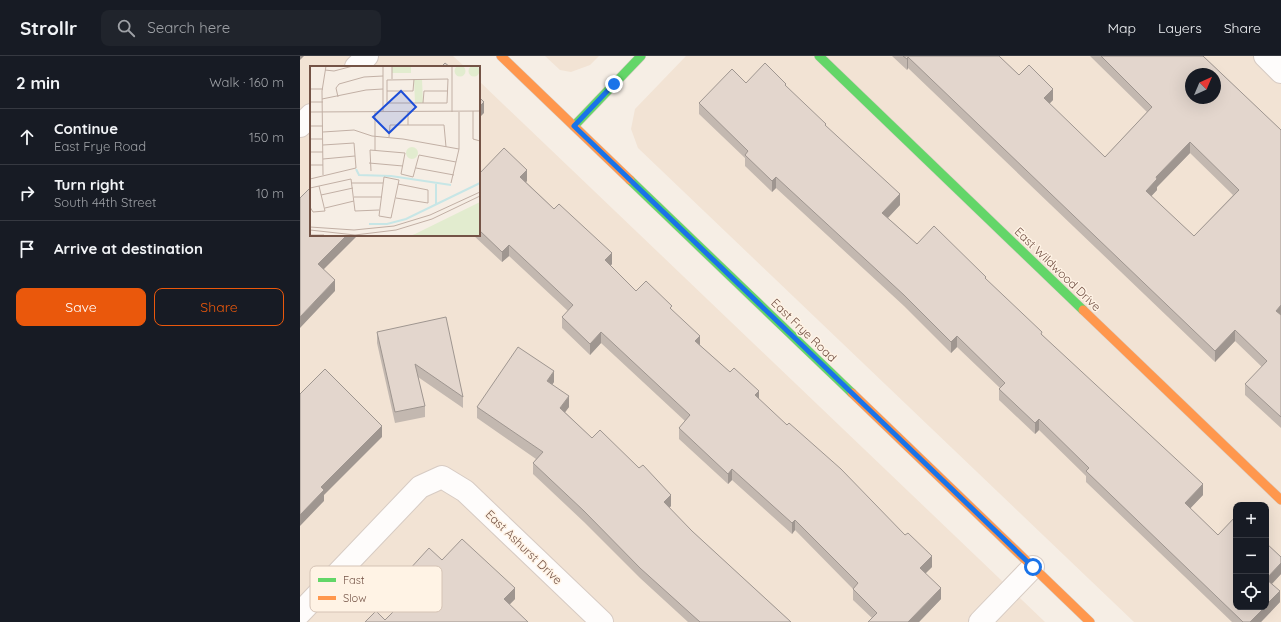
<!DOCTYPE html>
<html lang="en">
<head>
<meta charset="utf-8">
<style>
	:root { --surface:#171b24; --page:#20242c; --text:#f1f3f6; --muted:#9ea1a6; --line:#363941; --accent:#ea580c }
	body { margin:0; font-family:Quicksand,sans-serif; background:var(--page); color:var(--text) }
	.controls { position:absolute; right:12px; bottom:12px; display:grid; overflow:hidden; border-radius:8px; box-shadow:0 4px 16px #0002 }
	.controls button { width:36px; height:36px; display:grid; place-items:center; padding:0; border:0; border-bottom:1px solid var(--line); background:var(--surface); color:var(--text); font:20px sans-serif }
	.compass { position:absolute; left:885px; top:12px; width:36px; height:36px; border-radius:50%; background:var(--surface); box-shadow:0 4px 16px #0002; rotate:44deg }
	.stop { position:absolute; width:12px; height:12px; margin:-9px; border:3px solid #1a73e8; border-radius:50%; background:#fff }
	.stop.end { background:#1a73e8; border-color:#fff; box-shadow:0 1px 4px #0008 }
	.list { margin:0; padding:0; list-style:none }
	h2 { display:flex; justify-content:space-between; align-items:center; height:52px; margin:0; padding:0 16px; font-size:17px }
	h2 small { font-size:13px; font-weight:400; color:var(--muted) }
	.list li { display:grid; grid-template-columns:26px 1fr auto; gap:12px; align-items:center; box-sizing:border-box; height:56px; padding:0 16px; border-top:1px solid var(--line) }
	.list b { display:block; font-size:15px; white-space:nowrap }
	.list p { margin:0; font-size:13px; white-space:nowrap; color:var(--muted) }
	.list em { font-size:13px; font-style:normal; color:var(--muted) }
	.actions { display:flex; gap:8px; padding:12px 16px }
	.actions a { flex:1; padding:9px 0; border:1px solid var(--accent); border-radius:8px; text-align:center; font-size:14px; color:var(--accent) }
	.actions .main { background:var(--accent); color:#fff }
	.icon { flex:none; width:22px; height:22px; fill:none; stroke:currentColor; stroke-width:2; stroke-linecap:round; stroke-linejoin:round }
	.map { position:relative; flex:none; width:981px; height:566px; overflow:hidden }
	header { display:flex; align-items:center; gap:24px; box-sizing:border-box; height:56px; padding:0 20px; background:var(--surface); border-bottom:1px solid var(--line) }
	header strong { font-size:19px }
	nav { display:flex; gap:22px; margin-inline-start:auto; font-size:14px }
	.search { width:280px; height:36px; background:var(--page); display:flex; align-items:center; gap:10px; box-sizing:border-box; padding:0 14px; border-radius:8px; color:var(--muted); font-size:15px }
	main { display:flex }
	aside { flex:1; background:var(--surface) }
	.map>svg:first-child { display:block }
</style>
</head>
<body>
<header>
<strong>Strollr</strong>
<div class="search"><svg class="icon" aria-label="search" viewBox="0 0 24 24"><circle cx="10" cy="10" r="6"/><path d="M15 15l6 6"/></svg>Search here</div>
<nav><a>Map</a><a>Layers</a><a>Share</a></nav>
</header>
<main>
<aside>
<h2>2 min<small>Walk · 160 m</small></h2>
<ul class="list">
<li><svg class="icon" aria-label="ahead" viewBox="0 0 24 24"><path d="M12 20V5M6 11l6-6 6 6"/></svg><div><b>Continue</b><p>East Frye Road</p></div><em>150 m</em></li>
<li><svg class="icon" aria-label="right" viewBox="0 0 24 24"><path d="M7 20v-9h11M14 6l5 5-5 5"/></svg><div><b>Turn right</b><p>South 44th Street</p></div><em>10 m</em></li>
<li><svg class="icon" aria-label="arrive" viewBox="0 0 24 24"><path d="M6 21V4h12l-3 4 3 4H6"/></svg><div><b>Arrive at destination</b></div></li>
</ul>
<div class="actions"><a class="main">Save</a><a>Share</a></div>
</aside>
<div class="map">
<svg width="981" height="566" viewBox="0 0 981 566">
	<rect width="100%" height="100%" fill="#f6eee5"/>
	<path fill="#f2e3d4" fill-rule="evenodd" d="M0,0H153L165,11H11V179H179V25L745,566H0Z
		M245,0H299L290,9L271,16L260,14Z
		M386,0H981V566H834L338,92L331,73L335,53ZM891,18H915V42H891ZM936,449H966V551H936Z"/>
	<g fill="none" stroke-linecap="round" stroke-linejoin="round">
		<g stroke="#d7cbc3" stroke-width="24">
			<path id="street" d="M965,0L981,16
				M56,11L67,0
				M0,70L11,59
				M0,557L120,431L142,421L165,435L302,566
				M680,566L733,511"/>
		</g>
		<g stroke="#d6cbc2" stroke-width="10">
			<path id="fast" d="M519,0L783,254
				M274,70L341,0
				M330,124L552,337"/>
		</g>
		<g stroke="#d6cbc2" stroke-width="10">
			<path id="slow" d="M201,0L330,124
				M783,254L981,444
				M552,337L790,566"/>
		</g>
		<use href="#street" stroke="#fefcfb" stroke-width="22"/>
		<use href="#fast" stroke="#63d668" stroke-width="9"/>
		<use href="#slow" stroke="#ff974d" stroke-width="9"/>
	</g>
	<path fill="#c3b8b0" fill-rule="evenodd" d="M592,0H699L719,19L753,44L749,48L805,101L847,56L790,0H903L981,74V372L945,339V328L962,311L935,285L915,306L608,12L607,14ZM890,97L933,139L894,180L851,140L857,134V131Z
		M446,27L486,30L526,70L600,149L588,162L617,188L686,223L903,439L890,452L918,479L966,487L981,501V518L972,528L980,546L961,566H932L786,426V420L739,374L735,378L699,344V333L700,332L657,291L651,297L604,250L476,132L472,136L445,110V102L399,58V47Z
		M179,118L227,125L226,126L312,208L310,210L336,235L372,254L400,289L459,343L632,511L625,517L641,543L619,566H568L572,562L553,544V533L495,474L492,478L432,424L428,428L379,383V372L385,365L301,287L290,299L262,272V261L268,255L209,200L202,206L173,179H179Z
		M77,276L163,341V352L118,321L125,350V361L95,367L77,287Z
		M254,326L252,329L269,351L265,356L292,382L371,450L369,452L392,475L491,566H388L340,522L284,466L233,418V407L236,403L177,362V351Z
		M142,504L215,543L210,548L85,564L115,533L108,526V515Z"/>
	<path fill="#9f9690" d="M0,0H4L0,4Z
		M608,1V12L607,14V3Z
		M753,33V44L744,53V42Z
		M184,46V57L179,62V51Z
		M890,86V97L857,131V134L846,146V135L856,121Z
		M227,114V125L220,132V121Z
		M476,121V132L472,136V125Z
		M600,138V149L582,168V157Z
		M47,179H58L18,219V208Z
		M209,189V200L202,206V196Z
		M312,197V208L305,215V204Z
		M35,224V235L0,272V261Z
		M981,249V260L976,255Z
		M935,274V285L915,306V295Z
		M301,276V287L290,299V288Z
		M400,280V291L395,285Z
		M657,280V291L651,297V286Z
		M254,315V326L247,336V325Z
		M459,335V346L455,339Z
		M269,340V351L260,363V352Z
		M739,363V374L735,378V367Z
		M82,370V381L24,439V445L0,470V459L21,431Z
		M432,413V424L428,428V418Z
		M903,428V439L885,458V447Z
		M371,439V450L364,457V446Z
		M495,464V474L492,478V467Z
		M632,500V511L620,523V512Z
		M981,507V518L966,534V523Z
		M215,532V543L204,554V543Z
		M641,532V543L619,566H608Z
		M980,535V546L961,566H950L965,551H966V549Z"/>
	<path fill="#e3d6cd" stroke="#9f9690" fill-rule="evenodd" d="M603,0H699L719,19L729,9L753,33L744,42L805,101L852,51L801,0H903L981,74V249L976,255L981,259V361L945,328L967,305L935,274L915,295L608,1L607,3ZM891,18H915V42H891ZM890,86L939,134L894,180L846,135L857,123L856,121Z
		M145,7L150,11H141Z
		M465,7L486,28L485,29L526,68L525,69L600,138L582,157L617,188L634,170L686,221L685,222L742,276L741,278L903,428L885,447L918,479L936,460V551H965L950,566H943L786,415L789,412L739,363L735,367L699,333L705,327L657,280L651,286L604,239L476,121L472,125L445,99L448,95L399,47L432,13L446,27Z
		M179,41L184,46L179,51Z
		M204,92L227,114L220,121L254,153L259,148L312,197L305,204L336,235L346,225L372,250L370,252L400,280L395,285L430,316L434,312L459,335L455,339L487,369L489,367L541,413L605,479L608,477L632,500L620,512L641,532L608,566H568L577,557L553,533L558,527L495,464L492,467L432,413L428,418L379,372L390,359L301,276L290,288L262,261L273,249L209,189L202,196L179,174V160L181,158L179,156V118Z
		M11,131V179H47L18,208L35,224L0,261V142Z
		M146,261L163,341L115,308L125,350L95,356L77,276Z
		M218,291L254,315L247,325L269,340L260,352L292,382L300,374L339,412L343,409L371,439L364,446L392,475L491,566H400L340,512L284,455L233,407L243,396L177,351Z
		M25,313L82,370L21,431L24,434L0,459V338Z
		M162,483L215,532L204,543L228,566H65L76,555L85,564L121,528L108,515L129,492L142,504Z
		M966,487L981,501V507L966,523L980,535L966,549Z"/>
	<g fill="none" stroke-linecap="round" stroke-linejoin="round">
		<path stroke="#1a73e8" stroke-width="5" d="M314,28L274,70L733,511"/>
	</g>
	<g text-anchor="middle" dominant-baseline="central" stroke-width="3" stroke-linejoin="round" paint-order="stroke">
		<g font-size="12" fill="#745346" stroke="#fff3e5">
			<text transform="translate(758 213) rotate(44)">East Wildwood Drive</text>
			<text transform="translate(504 274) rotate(44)">East Frye Road</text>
			<text transform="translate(224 491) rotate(44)">East Ashurst Drive</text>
		</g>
	</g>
	<g transform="translate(10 10)">
		<rect width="170" height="170" fill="#f6eee5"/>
		<path d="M144.5 5a5.5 5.5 0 1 1 11 0a5.5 5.5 0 1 1-11 0ZM158.5 5a5.5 5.5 0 1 1 11 0a5.5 5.5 0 1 1-11 0ZM82,0H101V7H82ZM104,13H112L113,37H105ZM96 87a6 6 0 1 1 12 0a6 6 0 1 1-12 0ZM170,136V170H100L105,168Z" fill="#e2eccf"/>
		<path fill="none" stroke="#c7e6e6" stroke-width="2" d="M46,103L49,109L81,110L141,119M126,118V139M59,158H77L96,153L170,117"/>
		<path fill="none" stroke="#c2b0a5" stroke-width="1" d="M73,0V46M82,0V13M15,4L24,5L43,0M138,13L137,37H77V14ZM0,23H13M77,25H103L104,13M28,31L26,22L29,18L54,11L73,10M12,33L56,24L73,23M0,36H13M113,37L114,25H138M163,45V73L170,75M0,46L170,45M98,46V59M142,46V0M0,60H13M13,66L44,64L62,70L93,73L149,83M79,71L80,59H134L136,81M0,73H13M65,84V46M0,86H13M13,93L45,90M59,97L93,100M0,99H13M106,102L144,109M61,105L60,84L95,87L91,108L103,111L109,89L146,96M13,109L12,25L16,0M74,111L89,114L81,152L69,150ZM0,113L46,102L44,77L13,79M42,117H73M141,117L149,83V46M0,122L41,113L45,145L69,144M11,129L43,122M44,131H72M86,132L118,137V124L88,118M0,141L3,146L15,145L9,120M15,142L44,135M0,161L44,164L84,160L120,149L170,126M0,164L45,169L86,164L122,153L170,130M0,169H14"/>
		<path fill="#1d4ed8" fill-opacity="0.15" stroke="#1d4ed8" stroke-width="2" d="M91,25L106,41L79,67L63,51Z"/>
		<rect width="170" height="170" fill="none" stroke="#745346" stroke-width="2"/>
	</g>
	<rect x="10" y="510" width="132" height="46" rx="6" fill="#fff3e5" stroke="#d5c3b5" stroke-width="1"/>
	<rect x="18" y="522" width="18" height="4" fill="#63d668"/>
	<rect x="18" y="540" width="18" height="4" fill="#ff974d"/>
	<g font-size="11" fill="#745346">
		<text x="43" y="528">Fast</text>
		<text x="43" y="546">Slow</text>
	</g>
</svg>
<div class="controls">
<button>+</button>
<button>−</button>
<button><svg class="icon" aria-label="locate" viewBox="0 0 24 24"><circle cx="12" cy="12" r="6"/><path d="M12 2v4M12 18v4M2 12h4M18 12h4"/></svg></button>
</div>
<svg class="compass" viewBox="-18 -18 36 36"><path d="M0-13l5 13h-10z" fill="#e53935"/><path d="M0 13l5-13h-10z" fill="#9ea1a6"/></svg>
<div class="stop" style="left:733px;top:511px"></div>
<div class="stop end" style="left:314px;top:28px"></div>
</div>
</main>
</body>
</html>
